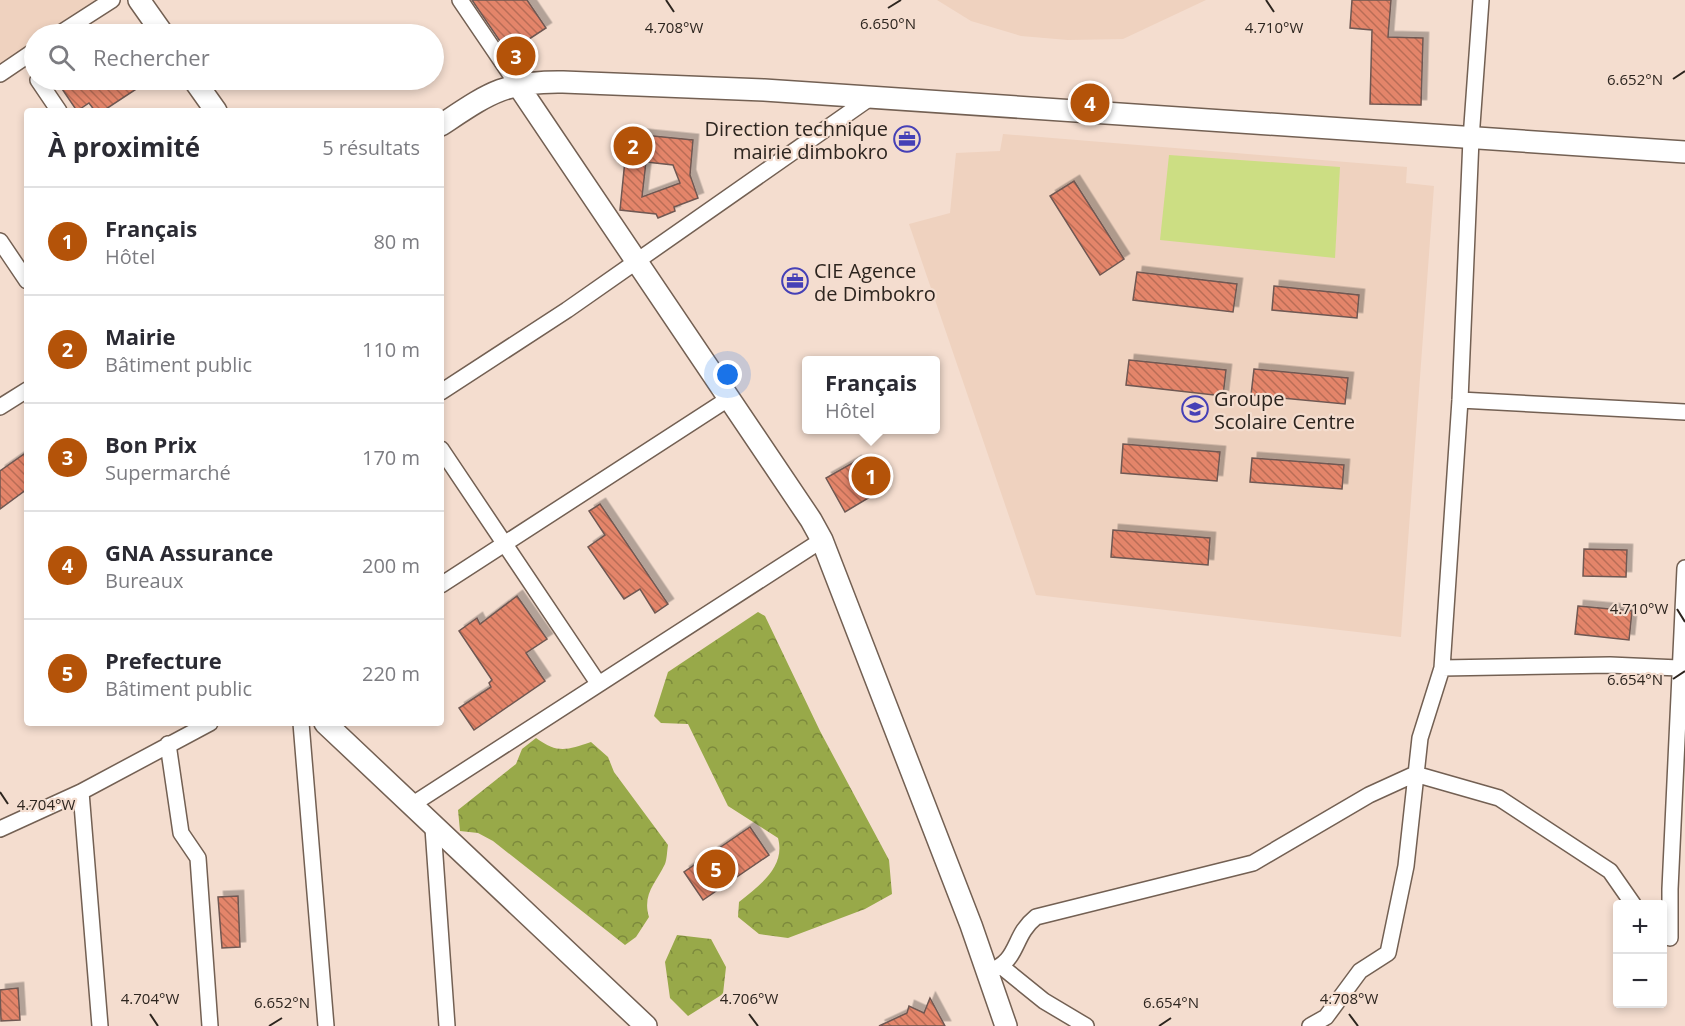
<!DOCTYPE html>
<html lang="fr">
<head>
<meta charset="utf-8">
<style>
	:root { --surface:#fff; --page:#f7f7f7; --text:#2b2b33; --muted:#7c7c81; --line:#e1e1e2; --accent:#b45309 }
	body { margin:0; font-family:"Open Sans",sans-serif; background:var(--page); color:var(--text) }
	.controls { position:absolute; right:18px; bottom:18px; display:grid; overflow:hidden; border-radius:6px; box-shadow:0 3px 9px #0003 }
	.controls button { width:54px; height:54px; display:grid; place-items:center; padding:0; border:0; border-bottom:2px solid var(--line); background:var(--surface); color:var(--text); font:30px sans-serif }
	.you { position:absolute; left:728px; top:375px; width:21px; height:21px; margin:-15px; border:4px solid #fff; border-radius:50%; background:#1a73e8; box-shadow:0 0 0 9px #1a73e833 }
	.badge { display:grid; place-items:center; width:39px; height:39px; border-radius:50%; background:var(--accent); color:#fff; font-size:20px; font-weight:700 }
	.pin { position:absolute; translate:-50% -50%; border:3px solid #fff; box-shadow:0 2px 6px #0006 }
	.popup { position:absolute; left:802px; top:356px; width:138px; height:78px; box-sizing:border-box; display:grid; place-content:center; border-radius:6px; background:var(--surface); filter:drop-shadow(0 2px 4px #0005); font-size:20px; white-space:nowrap; color:var(--muted) }
	.popup b { font-size:22px; color:var(--text) }
	.popup::after { content:''; position:absolute; left:50%; top:100%; margin-left:-12px; border:12px solid transparent; border-top-color:var(--surface) }
	.list { margin:0; padding:0; list-style:none }
	h2 { display:flex; justify-content:space-between; align-items:center; height:78px; margin:0; padding:0 24px; font-size:26px }
	h2 small { font-size:20px; font-weight:400; color:var(--muted) }
	.list li { display:grid; grid-template-columns:39px 1fr auto; gap:18px; align-items:center; box-sizing:border-box; height:108px; padding:0 24px; border-top:2px solid var(--line) }
	.list b { display:block; font-size:22px; white-space:nowrap }
	.list p { margin:0; font-size:20px; white-space:nowrap; color:var(--muted) }
	.list em { font-size:20px; font-style:normal; color:var(--muted) }
	.icon { flex:none; width:33px; height:33px; fill:none; stroke:currentColor; stroke-width:2; stroke-linecap:round; stroke-linejoin:round }
	.map { position:relative; flex:none; width:1685px; height:1026px; overflow:hidden }
	.search { position:absolute; background:var(--surface); box-shadow:0 3px 9px #0003; left:24px; top:24px; width:420px; height:66px; display:flex; align-items:center; gap:15px; box-sizing:border-box; padding:0 21px; border-radius:33px; color:var(--muted); font-size:22px }
	.panel { position:absolute; background:var(--surface); box-shadow:0 3px 9px #0003; left:24px; top:108px; width:420px; height:618px; border-radius:6px }
	.map>svg:first-child { display:block }
</style>
</head>
<body>
<div class="map">
<svg width="1685" height="1026" viewBox="0 0 1685 1026">
	<defs>
		<pattern id="forest-crowns" width="20" height="18" patternUnits="userSpaceOnUse" patternTransform="scale(1.5)"><rect width="20" height="18" fill="#98a949"/><path d="M2 6a3 3 0 1 1 6 0M12 15a3 3 0 1 1 6 0" fill="none" stroke="#7c893c"/></pattern>
		<pattern id="building-back-hatch" width="6" height="6" patternUnits="userSpaceOnUse" patternTransform="scale(1.5)"><rect width="6" height="6" fill="#e4856a"/><path d="M-1 5l2 2M0 0l6 6M5-1l2 2" fill="none" stroke="#b96d57"/></pattern>
		<filter id="shadow"><feDropShadow dx="5.5" dy="-5.5" stdDeviation="0" flood-color="#0004"/></filter>
	</defs>
	<rect width="100%" height="100%" fill="#f4ddcf"/>
	<path fill="#efd2bf" d="M0,0H100L49,34H34V44L0,68Z
		M937,0H1206L1123,39L1068,40L1021,36L971,21Z
		M1003,134L1407,167L1406,183L1434,186L1401,637L1036,595L909,224L950,213L956,153L1000,151Z"/>
	<path fill="#ccde83" d="M1169,155L1340,167L1335,258L1160,240Z"/>
	<path fill="url(#forest-crowns)" d="M758,612L765,616L820,731L889,860L892,894L865,909L788,938L759,934L738,917L739,902C759,886 786,867 778,838L728,806L688,724L661,723L654,716L668,672Z
		M536,738C558,754 567,750 591,742L608,757L614,772L668,845C667,851 667,859 665,864C656,883 642,894 649,917L636,937L625,945L493,841L478,833L460,831L458,810L516,764L522,749Z
		M677,935L711,939L726,967L723,994L688,1016L670,998L665,962Z"/>
	<path fill="url(#building-back-hatch)" stroke="#6f5852" stroke-width="1.5" fill-rule="evenodd" filter="url(#shadow)" d="M472,0H527L546,28L508,53Z
		M1352,0H1391L1388,37L1423,38L1421,105L1370,104L1372,30L1350,28Z
		M56,80H150L103,111H95L89,103L77,111Z
		M623,133L693,140L690,175L698,198L674,207L675,211L658,218L656,214L620,210L625,160H620ZM646,162L673,165L680,183L642,197Z
		M1074,181L1124,259L1100,275L1050,196Z
		M1137,272L1237,284L1233,312L1133,300Z
		M1274,286L1359,295L1357,318L1272,310Z
		M1129,360L1226,370L1223,396L1126,385Z
		M1254,369L1348,378L1345,404L1251,395Z
		M1123,444L1220,452L1217,481L1121,473Z
		M27,452V489L0,509V471Z
		M1252,458L1344,465L1342,489L1250,482Z
		M856,461L875,494L845,512L826,478Z
		M600,504L668,604L655,613L640,589L624,599L588,547L605,535L589,511Z
		M1113,530L1210,538L1208,565L1111,557Z
		M1584,549L1627,550L1626,577L1583,576Z
		M517,596L547,639L526,653L545,681L474,730L459,708L491,687L489,683L492,680L459,631L477,618L480,624Z
		M1578,606L1632,611L1629,640L1575,634Z
		M750,827L769,855L703,900L684,872Z
		M238,896L240,947L222,948L218,897Z
		M18,988L20,1020L1,1021L0,990Z
		M930,998L945,1026H879L907,1013L909,1006L924,1013Z"/>
	<g fill="none" stroke-linecap="round" stroke-linejoin="round">
		<g stroke="#736053" stroke-width="18">
			<path id="minor" d="M460,0L517,84
				M59,34L112,0
				M0,74L34,51
				M38,80L59,111
				M0,241L27,281
				M441,392L567,310L870,98
				M1460,400L1685,412
				M0,407L27,390
				M441,449L598,683
				M441,585L728,399
				M1442,668L1610,665L1679,668
				M301,723L326,1026
				M168,744L181,833L198,858L210,1026
				M81,792L100,1026
				M410,806L822,540
				M433,828L447,1026
				M0,829L81,792L210,723
				M1670,938V889L1685,568
				M1002,967L1044,1001L1086,1026
				M988,972C1021,960 1011,937 1036,917L1253,863L1369,795L1415,774L1499,798L1610,871L1633,904
				M1310,1026L1326,1017L1360,971L1388,953L1406,866L1420,738L1442,668L1460,400L1471,139L1481,0"/>
		</g>
		<g stroke="#736053" stroke-width="24">
			<path id="secondary" d="M139,0L163,34
				M194,80L216,111
				M517,84L811,520L822,540L971,925L1006,1026
				M441,125C488,94 504,81 563,82L764,90L1685,152
				M325,723L646,1026"/>
		</g>
		<use href="#minor" stroke="#fff" stroke-width="15"/>
		<use href="#secondary" stroke="#fff" stroke-width="21"/>
	</g>
	<path fill="none" stroke="#2d251f" stroke-width="2" d="M666,0L674,12M1266,0L1274,12M888,8L901,0M1673,79L1685,71M1677,609L1685,622M1673,679L1685,671M0,792L8,804M150,1014L158,1026M749,1014L758,1026M1349,1014L1358,1026M269,1026L282,1018M1159,1026L1171,1018"/>
	<defs>
		<g id="office-ring" transform="scale(1.35)"><circle r="9.5" fill="#f4ddcf" stroke="#4540b6" stroke-width="1.5"/><path d="M-6-3h4V-5.5h4V-3h4V5H-6ZM-1-4.5V-3h2v-1.5ZM-6 0V1H6V0Z" fill="#4540b6"/></g>
		<g id="school-ring" transform="scale(1.35)"><circle r="9.5" fill="#f4ddcf" stroke="#4540b6" stroke-width="1.5"/><path d="M0-5L7-2L0 1L-7-2ZM-4 1L0 2.5L4 1V4Q0 6-4 4Z" fill="#4540b6"/></g>
	</defs>
	<g fill-rule="evenodd">
		<use href="#office-ring" x="907" y="139"/>
		<use href="#office-ring" x="795" y="281"/>
		<use href="#school-ring" x="1195" y="409"/>
	</g>
	<g text-anchor="middle" dominant-baseline="central" stroke-width="4.5" stroke-linejoin="round" paint-order="stroke">
		<g font-size="20" fill="#2d251f" stroke="#f4ddcf" text-anchor="start">
			<text x="888" y="128" text-anchor="end">Direction technique<tspan x="888" dy="23">mairie dimbokro</tspan></text>
			<text x="814" y="270">CIE Agence<tspan x="814" dy="23">de Dimbokro</tspan></text>
			<text x="1214" y="398">Groupe<tspan x="1214" dy="23">Scolaire Centre</tspan></text>
		</g>
	</g>
	<g font-size="15" text-anchor="middle" fill="#2d251f" stroke="#f4ddcf" stroke-width="4.5" stroke-linejoin="round" paint-order="stroke">
		<text x="888" y="29">6.650°N</text>
		<text x="674" y="33">4.708°W</text>
		<text x="1274" y="33">4.710°W</text>
		<text x="1635" y="85">6.652°N</text>
		<text x="1639" y="614">4.710°W</text>
		<text x="1635" y="685">6.654°N</text>
		<text x="46" y="810">4.704°W</text>
		<text x="150" y="1004">4.704°W</text>
		<text x="749" y="1004">4.706°W</text>
		<text x="1349" y="1004">4.708°W</text>
		<text x="282" y="1008">6.652°N</text>
		<text x="1171" y="1008">6.654°N</text>
	</g>
</svg>
<div class="controls">
<button>+</button>
<button>−</button>
</div>
<div class="you"></div>
<div class="pin badge" style="left:871px;top:476px">1</div>
<div class="popup"><b>Français</b>Hôtel</div>
<div class="pin badge" style="left:633px;top:146px">2</div>
<div class="pin badge" style="left:516px;top:56px">3</div>
<div class="pin badge" style="left:1090px;top:103px">4</div>
<div class="pin badge" style="left:716px;top:869px">5</div>
<div class="search"><svg class="icon" aria-label="search" viewBox="0 0 24 24"><circle cx="10" cy="10" r="6"/><path d="M15 15l6 6"/></svg>Rechercher</div>
<section class="panel">
<h2>À proximité<small>5 résultats</small></h2>
<ul class="list">
<li><span class="badge">1</span><div><b>Français</b><p>Hôtel</p></div><em>80 m</em></li>
<li><span class="badge">2</span><div><b>Mairie</b><p>Bâtiment public</p></div><em>110 m</em></li>
<li><span class="badge">3</span><div><b>Bon Prix</b><p>Supermarché</p></div><em>170 m</em></li>
<li><span class="badge">4</span><div><b>GNA Assurance</b><p>Bureaux</p></div><em>200 m</em></li>
<li><span class="badge">5</span><div><b>Prefecture</b><p>Bâtiment public</p></div><em>220 m</em></li>
</ul>
</section>
</div>
</body>
</html>
